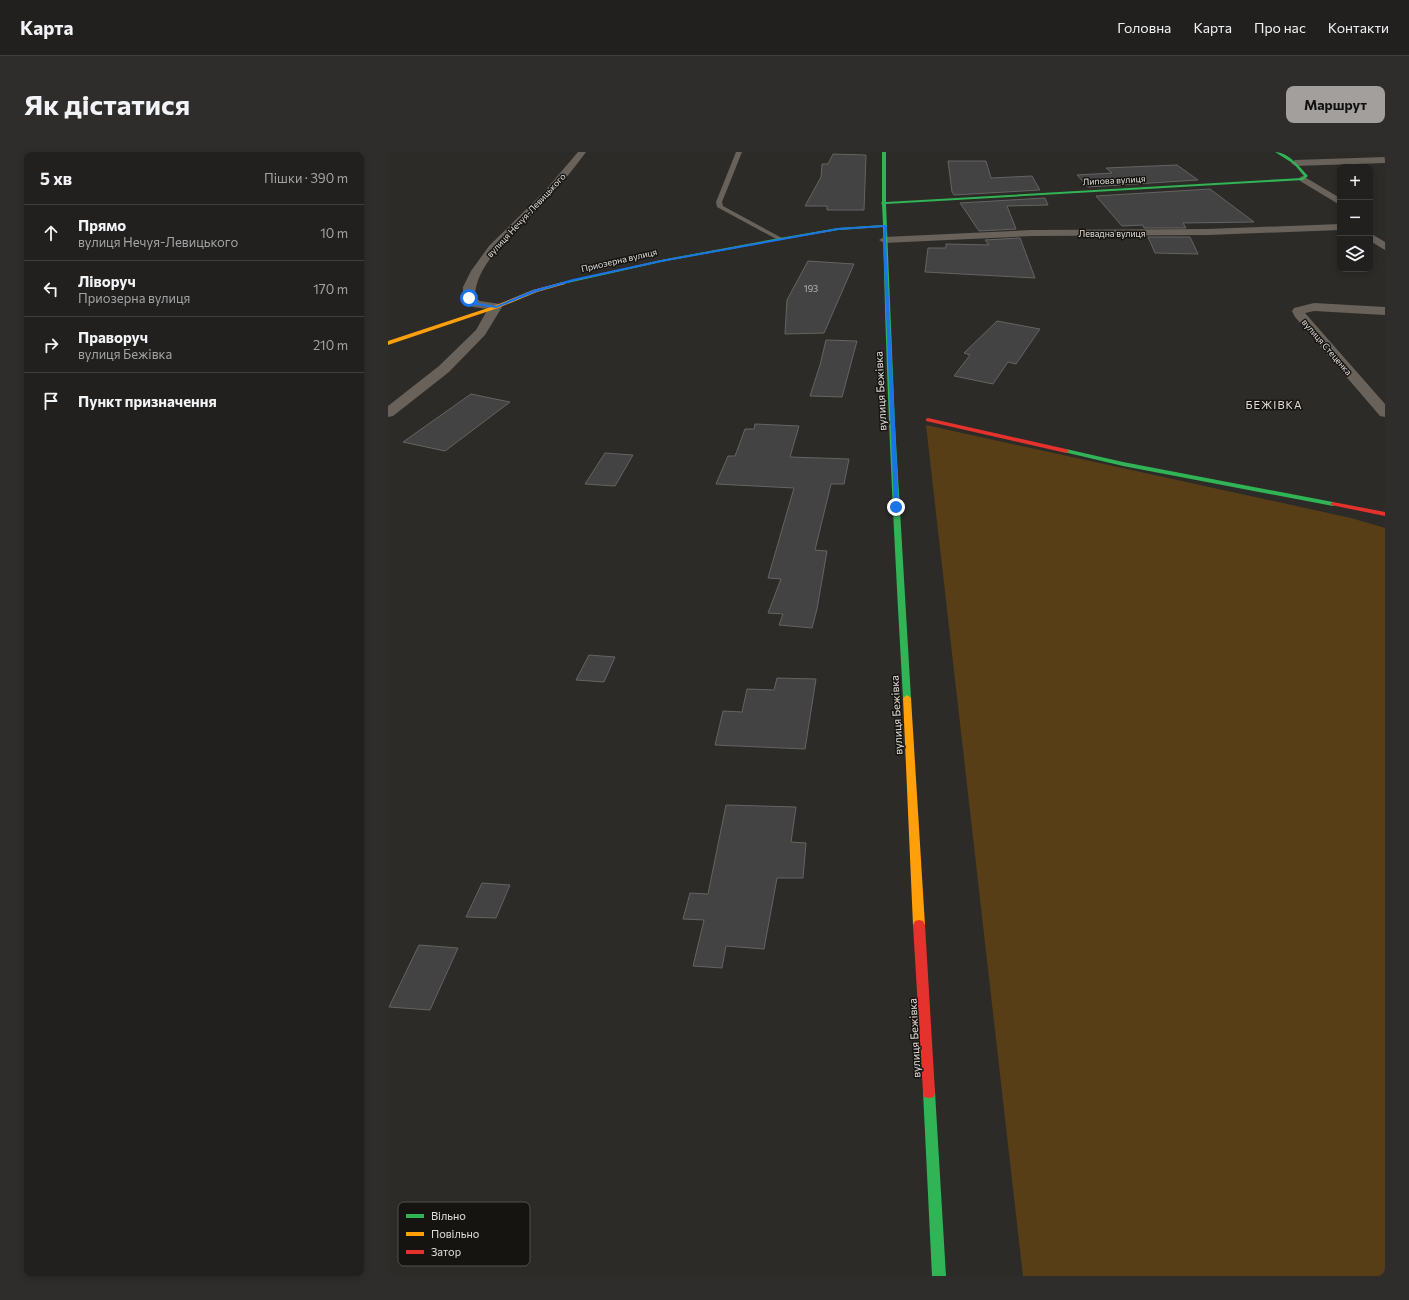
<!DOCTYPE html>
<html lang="uk">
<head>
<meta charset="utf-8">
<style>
	:root { --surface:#22201e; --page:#2e2d2b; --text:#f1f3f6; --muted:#a2a3a4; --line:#3f3e3c; --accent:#a29f9c }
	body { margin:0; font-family:Commissioner,sans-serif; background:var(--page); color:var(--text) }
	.controls { position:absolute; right:12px; top:12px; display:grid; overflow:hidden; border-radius:8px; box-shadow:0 2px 6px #0003 }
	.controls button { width:36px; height:36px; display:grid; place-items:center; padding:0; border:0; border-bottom:1px solid var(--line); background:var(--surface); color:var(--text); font:20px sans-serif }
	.stop { position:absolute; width:12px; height:12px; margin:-9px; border:3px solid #1a73e8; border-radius:50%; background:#fff }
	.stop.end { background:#1a73e8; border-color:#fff; box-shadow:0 1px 4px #0008 }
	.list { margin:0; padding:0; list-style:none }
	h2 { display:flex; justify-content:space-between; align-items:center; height:52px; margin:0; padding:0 16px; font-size:17px }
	h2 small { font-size:13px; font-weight:400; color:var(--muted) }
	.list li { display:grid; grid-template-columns:26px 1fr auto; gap:12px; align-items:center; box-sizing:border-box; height:56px; padding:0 16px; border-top:1px solid var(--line) }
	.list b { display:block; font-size:15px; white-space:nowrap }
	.list p { margin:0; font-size:13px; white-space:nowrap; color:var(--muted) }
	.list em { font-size:13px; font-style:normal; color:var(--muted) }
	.icon { flex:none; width:22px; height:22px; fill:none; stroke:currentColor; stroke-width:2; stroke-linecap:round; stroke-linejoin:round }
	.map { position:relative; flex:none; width:997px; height:1124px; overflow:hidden; border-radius:8px }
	header { display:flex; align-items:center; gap:24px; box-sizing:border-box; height:56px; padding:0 20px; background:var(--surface); border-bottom:1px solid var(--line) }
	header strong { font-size:19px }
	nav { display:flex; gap:22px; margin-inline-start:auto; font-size:14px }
	.intro { display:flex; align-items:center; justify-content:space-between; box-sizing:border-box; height:96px; padding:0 24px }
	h1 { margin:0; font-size:28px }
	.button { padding:10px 18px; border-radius:8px; background:var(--accent); color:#111; font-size:14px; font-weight:700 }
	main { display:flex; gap:24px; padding:0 24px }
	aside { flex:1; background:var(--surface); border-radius:8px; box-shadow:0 2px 6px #0003 }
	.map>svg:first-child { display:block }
</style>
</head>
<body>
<header>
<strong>Карта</strong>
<nav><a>Головна</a><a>Карта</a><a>Про нас</a><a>Контакти</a></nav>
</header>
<div class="intro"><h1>Як дістатися</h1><a class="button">Маршрут</a></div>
<main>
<aside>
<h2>5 хв<small>Пішки · 390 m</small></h2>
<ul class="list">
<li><svg class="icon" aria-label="ahead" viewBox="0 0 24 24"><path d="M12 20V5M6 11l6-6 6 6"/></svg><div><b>Прямо</b><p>вулиця Нечуя-Левицького</p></div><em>10 m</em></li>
<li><svg class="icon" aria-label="left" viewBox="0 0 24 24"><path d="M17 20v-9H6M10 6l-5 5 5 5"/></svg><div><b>Ліворуч</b><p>Приозерна вулиця</p></div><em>170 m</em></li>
<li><svg class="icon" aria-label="right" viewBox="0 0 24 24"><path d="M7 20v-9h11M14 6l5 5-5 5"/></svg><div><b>Праворуч</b><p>вулиця Бежівка</p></div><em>210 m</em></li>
<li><svg class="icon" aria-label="arrive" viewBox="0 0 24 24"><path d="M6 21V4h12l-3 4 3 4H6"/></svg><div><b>Пункт призначення</b></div></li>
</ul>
</aside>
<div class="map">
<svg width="997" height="1124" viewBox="0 0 997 1124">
	<rect width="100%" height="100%" fill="#2d2b28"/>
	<path fill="#573e16" d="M538,273L963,366L997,376V1124H635Z"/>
	<path fill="#444344" stroke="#646463" d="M445,2L478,3L476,58H439V54H417L433,25L434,12H440Z
		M560,9H598L603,26L644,24L652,38L566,43L564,40Z
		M789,13L810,28L700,35L689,23L724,21L718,16Z
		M822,37L866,70L795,71L798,76H756L755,73L734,74L708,44Z
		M657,46L660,53L619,54L628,77L591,79L572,51Z
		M760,85H802L810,102L767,101Z
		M632,86L647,126L537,120L540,96H558V92L601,93L597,88Z
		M420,109L466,112L436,181L397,182L399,148Z
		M609,169L652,177L628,212L620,210L605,232L566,224L582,203L576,201Z
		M438,188L469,189L454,245L422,244L432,213Z
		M83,242L122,250L57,299L15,290Z
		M367,272L411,274L402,305L461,307L456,332H443L427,398L439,399L429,457L424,476L391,473L395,462L380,461L393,427L380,426L406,336L328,332L340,304H347L357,277H366Z
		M217,301L245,303L227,334L197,332Z
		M201,503L227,505L216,530L188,528Z
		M389,526L428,527L417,597L327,593L335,559L354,560L359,537L386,538Z
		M338,653L408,655L403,690L418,691L415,726H389L376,797L338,794L334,816L305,814L316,768L295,767L302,741L320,742Z
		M94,731L122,733L108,766L78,765Z
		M31,793L70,796L42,858L1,855Z"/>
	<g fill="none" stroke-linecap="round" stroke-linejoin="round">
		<path fill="#68625a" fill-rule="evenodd" d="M348,0H354L334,50L335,54L394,86V88H390L329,55L328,50Z"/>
		<path fill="#68625a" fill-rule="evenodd" d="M190,0H198C187,15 174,31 161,45C138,71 86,108 87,146L92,149L112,152L114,155L97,183L61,220L5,264L0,265V254L51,214L88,178L100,157L85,155L75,147V135L83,119L101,94L155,41Z
			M997,5V11L907,14L903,11L907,8Z
			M915,24L952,46V53L912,29L911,27L912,25Z
			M952,72V78L820,83L644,84L496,91L491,88L496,85L644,78L820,77Z
			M982,81L997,90V98L982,89Z
			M926,151L997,155V163L926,159L917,161L997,252V265L992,264L907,165L904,159L906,156Z"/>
		<path fill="#30b455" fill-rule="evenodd" d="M494,0H498V50L914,26L916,24L906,12L887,0C900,0 912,15 920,24L915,28L498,52L507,273L523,546L519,549L515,546C506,389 498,232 495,75L450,78L392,88L273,110L175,132L173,131L273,108L392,86L450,76L495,73L494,52L493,51L494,50Z
			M678,297L735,310L945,350L948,352L945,354L735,314L676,300V298Z
			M541,934L546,935L547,940L558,1124H544L535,940L536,935Z"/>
		<path fill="#ff9f0a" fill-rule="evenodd" d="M175,130H177V132L149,140L110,156L0,193V189L106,154L145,138Z
			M519,543L523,546L537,773L535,777L531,778L527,777L525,773L515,546Z"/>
		<path fill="#e5322d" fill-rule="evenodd" d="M540,266L678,297L681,299L678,301L538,269V267Z
			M945,350L997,360V364L943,353V351Z
			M531,768L535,769L537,773L547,940L546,945L541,946L536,945L535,940L525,773L527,769Z"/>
	</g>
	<path fill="#1a73e8" d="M497,73L499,74L498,88L511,355L508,356L506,355L495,88L496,75L450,78L273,110L186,129L148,140L108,156L88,153L80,146H83L90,151L108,154L145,138L185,127L273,108L450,76Z"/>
	<g text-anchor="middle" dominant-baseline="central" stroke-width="3" stroke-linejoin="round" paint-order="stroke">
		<g font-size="9" fill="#e1deda" stroke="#161411">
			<text transform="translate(726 28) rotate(-3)">Липова вулиця</text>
			<text transform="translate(138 63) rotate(-47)">вулиця Нечуя-Левицького</text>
			<text x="724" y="81">Левадна вулиця</text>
			<text transform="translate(231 108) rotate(-13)">Приозерна вулиця</text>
			<text transform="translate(939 195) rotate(49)">вулиця Стеценка</text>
		</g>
		<g font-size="9" fill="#bab7b4">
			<text x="423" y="136">193</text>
		</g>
		<g font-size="11" fill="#e1deda" stroke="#161411">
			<text transform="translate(492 239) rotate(-93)">вулиця Бежівка</text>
			<text transform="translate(508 563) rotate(-93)">вулиця Бежівка</text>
			<text transform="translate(526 886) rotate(-93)">вулиця Бежівка</text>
		</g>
		<g font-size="11" letter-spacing="1" fill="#e3ddd6" stroke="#161411">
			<text x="886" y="252">БЕЖІВКА</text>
		</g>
	</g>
	<rect x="10" y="1050" width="132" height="64" rx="6" fill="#161411" stroke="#53514d" stroke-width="1"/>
	<rect x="18" y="1062" width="18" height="4" fill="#30b455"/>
	<rect x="18" y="1080" width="18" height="4" fill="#ff9f0a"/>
	<rect x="18" y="1098" width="18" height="4" fill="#e5322d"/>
	<g font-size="11" fill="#e1deda">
		<text x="43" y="1068">Вільно</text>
		<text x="43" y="1086">Повільно</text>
		<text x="43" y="1104">Затор</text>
	</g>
</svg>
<div class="controls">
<button>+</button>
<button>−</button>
<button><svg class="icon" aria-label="layers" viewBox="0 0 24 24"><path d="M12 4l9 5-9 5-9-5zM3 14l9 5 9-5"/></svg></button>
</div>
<div class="stop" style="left:81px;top:146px"></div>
<div class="stop end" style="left:508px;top:355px"></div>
</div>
</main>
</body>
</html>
